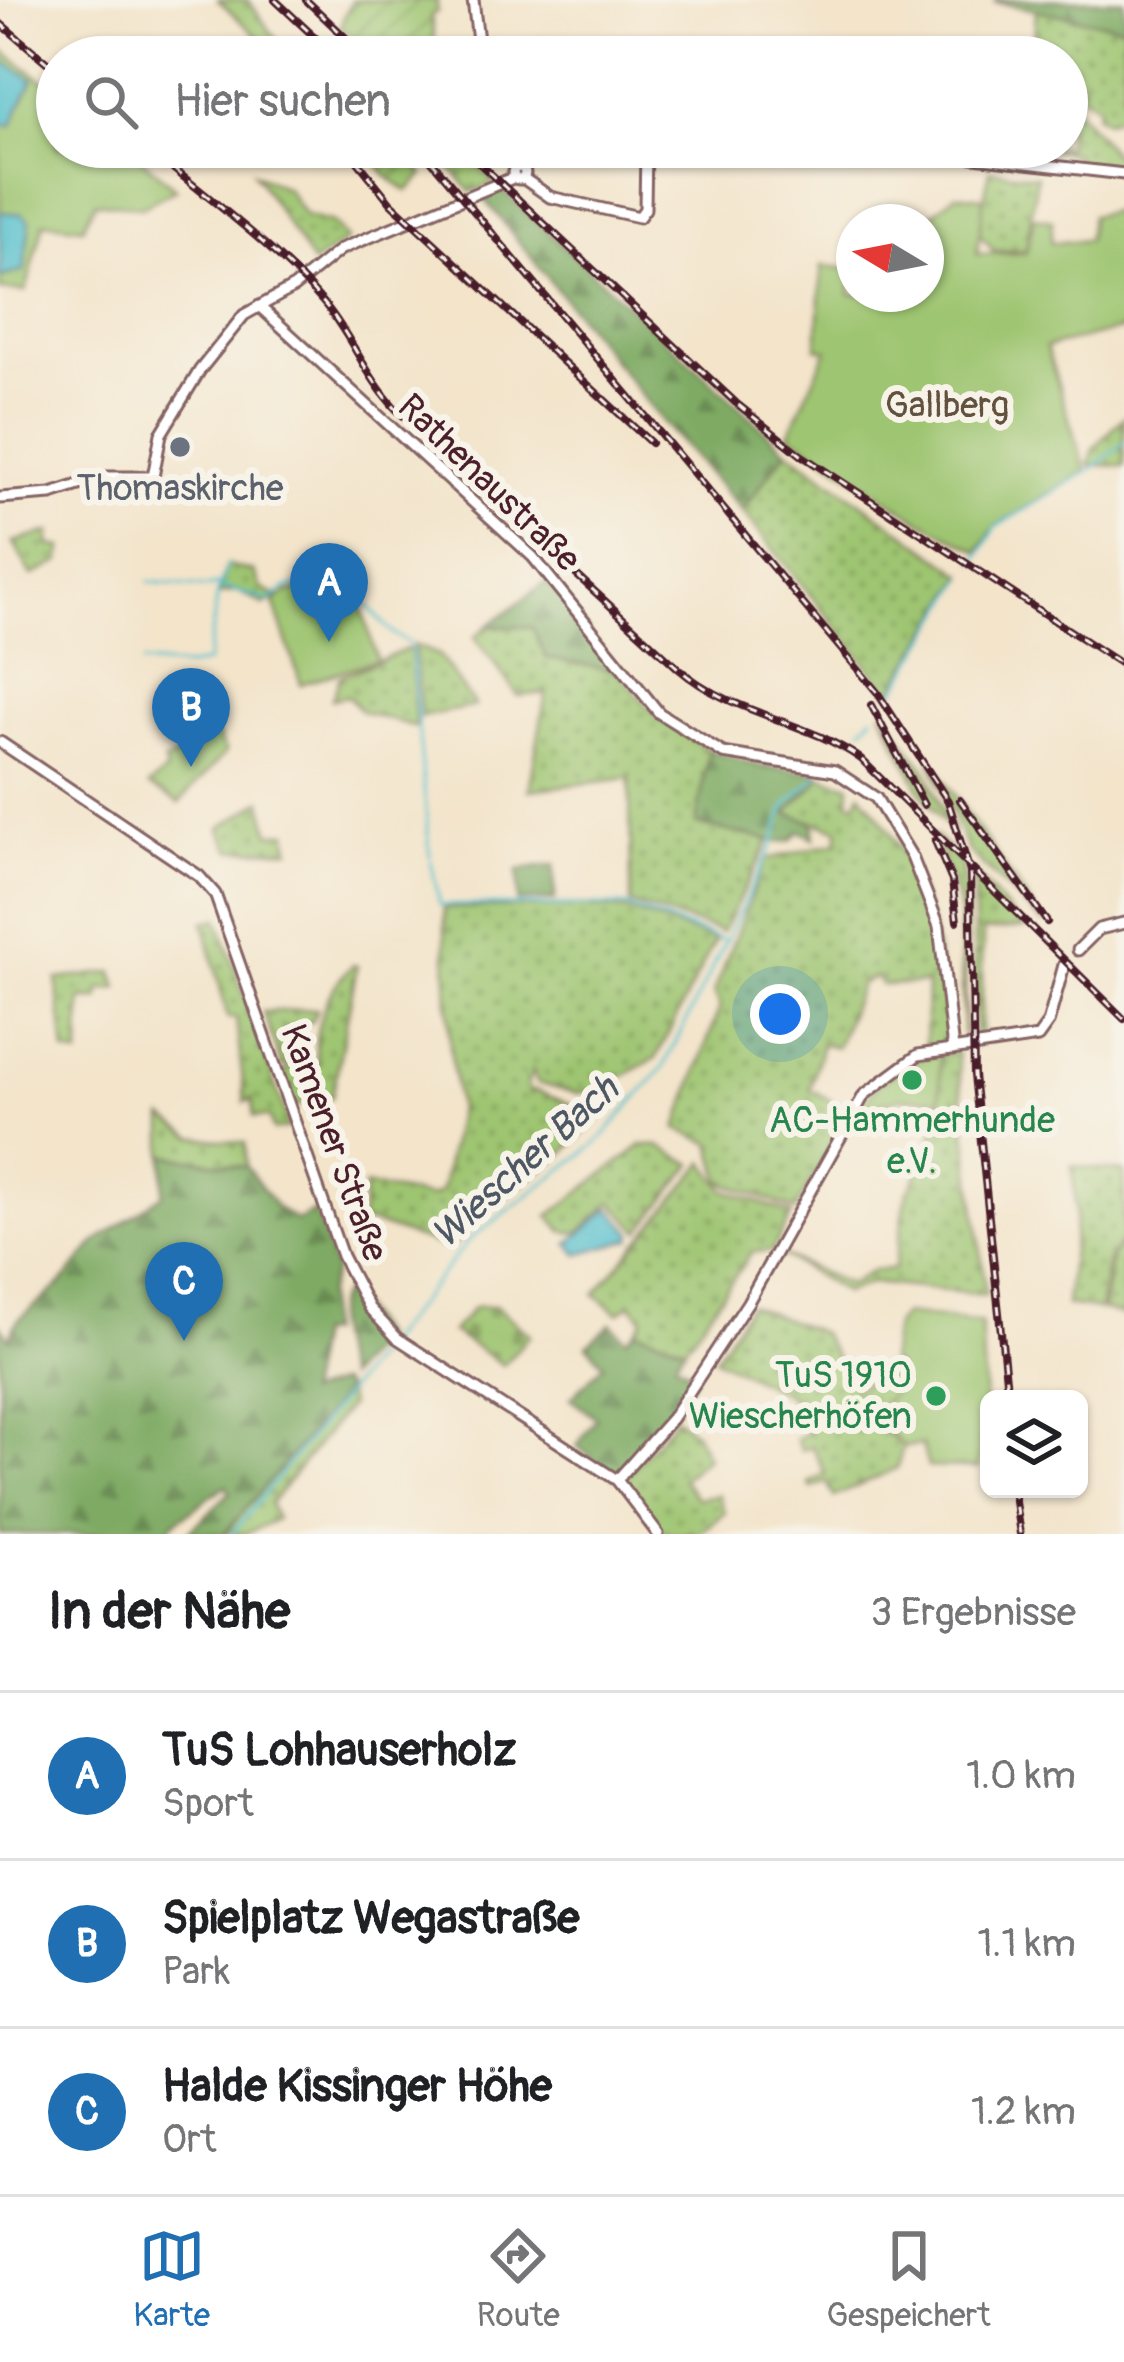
<!DOCTYPE html>
<html lang="de">
<head>
<meta charset="utf-8">
<style>
	:root { --surface:#fff; --page:#f6f6f6; --text:#202124; --muted:#757577; --line:#e0e0e0; --accent:#1f6fb2 }
	body { margin:0; font-family:Pangolin,sans-serif; background:var(--page); color:var(--text) }
	.controls { position:absolute; right:36px; bottom:36px; display:grid; overflow:hidden; border-radius:18px; box-shadow:0 3px 9px #0004 }
	.controls button { width:108px; height:108px; display:grid; place-items:center; padding:0; border:0; border-bottom:3px solid var(--line); background:var(--surface); color:var(--text); font:60px sans-serif }
	.compass { position:absolute; left:836px; top:204px; width:108px; height:108px; border-radius:50%; background:var(--surface); box-shadow:0 3px 9px #0004; rotate:280deg }
	.you { position:absolute; left:780px; top:1014px; width:42px; height:42px; margin:-30px; border:9px solid #fff; border-radius:50%; background:#1a73e8; box-shadow:0 0 0 18px #1a73e833 }
	.badge { display:grid; place-items:center; width:78px; height:78px; border-radius:50%; background:var(--accent); color:#fff; font-size:39px; font-weight:700 }
	.pin { position:absolute; translate:-50% -99px; filter:drop-shadow(0 3px 6px #0008) }
	.pin::after { content:''; position:absolute; top:63px; width:42px; height:36px; background:inherit; clip-path:polygon(0 0,100% 0,50% 100%) }
	.list { margin:0; padding:0; list-style:none }
	h2 { display:flex; justify-content:space-between; align-items:center; height:156px; margin:0; padding:0 48px; font-size:51px }
	h2 small { font-size:39px; font-weight:400; color:var(--muted) }
	.list li { display:grid; grid-template-columns:78px 1fr auto; gap:36px; align-items:center; box-sizing:border-box; height:168px; padding:0 48px; border-top:3px solid var(--line) }
	.list b { display:block; font-size:45px; white-space:nowrap }
	.list p { margin:0; font-size:39px; white-space:nowrap; color:var(--muted) }
	.list em { font-size:39px; font-style:normal; color:var(--muted) }
	.icon { flex:none; width:66px; height:66px; fill:none; stroke:currentColor; stroke-width:2; stroke-linecap:round; stroke-linejoin:round }
	.map { position:relative; flex:none; width:1124px; height:1534px; overflow:hidden }
	.search { position:absolute; background:var(--surface); box-shadow:0 3px 9px #0004; left:36px; right:36px; top:36px; height:132px; display:flex; align-items:center; gap:30px; box-sizing:border-box; padding:0 42px; border-radius:66px; color:var(--muted); font-size:45px }
	.sheet { height:660px; background:var(--surface) }
	nav { display:flex; justify-content:space-around; align-items:center; box-sizing:border-box; height:168px; border-top:3px solid var(--line); background:var(--surface); font-size:33px; color:var(--muted) }
	nav a { display:grid; justify-items:center; gap:6px }
	nav .on { color:var(--accent) }
	.map>svg:first-child { display:block }
</style>
</head>
<body>
<div class="map">
<svg width="1124" height="1534" viewBox="0 0 1124 1534">
	<defs>
		<pattern id="grass-dots" width="8" height="8" patternUnits="userSpaceOnUse" patternTransform="scale(3)"><rect width="8" height="8" fill="#9ec571"/><path d="M2 2h.1M6 6h.1" fill="none" stroke="#839f5d" stroke-width="1.8" stroke-linecap="round"/></pattern>
		<pattern id="forest-firs" width="22" height="20" patternUnits="userSpaceOnUse" patternTransform="scale(3)"><rect width="22" height="20" fill="#7eaa63"/><path d="M5 1l3.5 6h-7zM16 11l3.5 6h-7z" fill="#698a52"/></pattern>
		<pattern id="cemetery-stones" width="16" height="16" patternUnits="userSpaceOnUse" patternTransform="scale(3)"><rect width="16" height="16" fill="#9ec571"/><path d="M2 7V4a2 2 0 0 1 4 0v3zM10 15v-3a2 2 0 0 1 4 0v3z" fill="#839f5d"/></pattern>
		<pattern id="garden-furrows" width="10" height="10" patternUnits="userSpaceOnUse" patternTransform="scale(3)"><rect width="10" height="10" fill="#9ec571"/><path d="M-1 1l2-2M0 10L10 0M9 11l2-2" fill="none" stroke="#839f5d"/></pattern>
	</defs>
	<rect width="100%" height="100%" fill="#f7f3e8"/>
	<filter id="ink" filterUnits="userSpaceOnUse"><feTurbulence type="fractalNoise" baseFrequency=".00833" numOctaves="2"/><feDisplacementMap in="SourceGraphic" scale="24" xChannelSelector="R" yChannelSelector="G"/><feConvolveMatrix kernelMatrix="1 2 1 2 8 2 1 2 1" color-interpolation-filters="sRGB"/></filter>
	<filter id="wash" filterUnits="userSpaceOnUse"><feTurbulence type="fractalNoise" baseFrequency=".004" numOctaves="4" result="noise"/><feDisplacementMap in="SourceGraphic" scale="48" xChannelSelector="R" yChannelSelector="G"/><feGaussianBlur stdDeviation="2.7" result="paint"/><feColorMatrix in="noise" values="0 0 0 0 0 0 0 0 0 0 0 0 0 0 0 0 0 1.4 0 .05"/><feComposite in="paint" operator="in"/></filter>
	<g filter="url(#wash)">
		<rect width="100%" height="100%" fill="#f3e4ca"/>
		<path fill="url(#grass-dots)" stroke="#74724e" stroke-width="3" d="M218,0H248L289,57H279Z
			M1036,9L1124,27V115L1106,120L1096,115L1099,106L1078,92L1083,85L1067,71V57L1033,52Z
			M1067,98L1124,166V170L1075,165V154L1033,147H1067Z
			M433,147H457L495,183L471,192Z
			M990,170L1037,176L1026,250L994,251L977,231Z
			M254,173L287,189L305,216L333,223L347,240L313,264Z
			M1124,417V466L1089,465L1094,448Z
			M787,450L964,575L890,693L742,511Z
			M50,532L49,545L63,547L60,562L32,576L13,542Z
			M227,565L254,572L261,588L278,597L264,605L237,591L218,594Z
			M488,626L532,627L546,658L617,671L658,718L709,750L696,824L771,838L722,932L631,904L630,778L529,790L546,693L518,696L475,637Z
			M414,645L439,655L475,706L421,717Z
			M410,648L416,727L362,712L348,696L332,699L340,677Z
			M881,710L927,772L953,834L921,792Z
			M930,759L1044,924L968,851Z
			M821,776L850,785L849,801L856,803L861,793C929,872 937,943 950,1042L925,1049L927,983L882,985L876,977L861,983L837,1047L822,1043L810,1089L850,1111L795,1210L722,1182L711,1143L677,1129L720,1006L714,992L765,860L838,842V829L785,814Z
			M262,801L270,834L288,832L290,849L231,850L220,828Z
			M934,835L960,860L967,899L964,1043L959,904Z
			M974,873L1024,928L983,931L981,1044L975,1045Z
			M581,906L629,910L715,940L656,1058L616,1080L615,1090L577,1093L537,1083L533,1071L527,1083L530,1094L534,1090L601,1116L563,1154L501,1200V1189L498,1200L450,1249L370,1222L361,1224L365,1186L431,1197L441,1192L458,1109L450,1047L444,908Z
			M218,919L290,1128L273,1130L269,1117H254L252,1099L245,1102L236,1018H228L204,922Z
			M353,965L357,966L332,1097L295,1106L284,1072L294,1063L296,1069L318,1063C310,1030 328,987 353,965Z
			M113,972L118,988L100,990L99,999H81L80,1056L65,1053L57,979Z
			M317,1009L311,1022L285,1029L293,1060L282,1067L263,1012Z
			M957,1053L986,1295L872,1283L845,1293L780,1254L850,1285L873,1270L894,1269L907,1193L929,1154L940,1100L925,1057Z
			M164,1118L194,1137L245,1143L246,1167L164,1155Z
			M642,1145L659,1146L693,1164L640,1231L612,1202L578,1233L563,1231L549,1216Z
			M705,1162L725,1190L792,1214L772,1251L752,1252L685,1347L636,1330L643,1319L631,1304L618,1313L595,1294Z
			M1072,1166L1124,1172V1237L1108,1261L1100,1310L1066,1305L1076,1211Z
			M1124,1240V1316L1103,1310L1112,1256Z
			M749,1305L821,1333L855,1389L881,1372L898,1380L886,1433L903,1447L897,1468L834,1497L827,1482L812,1488L809,1483L825,1474L812,1446L801,1450L796,1440L809,1431L790,1396L715,1358Z
			M346,1391L349,1405L270,1504L276,1519L245,1534H224Z
			M676,1418L695,1433L707,1457L682,1479L696,1498L718,1495L725,1513L697,1534H660L623,1480Z"/>
		<path fill="url(#forest-firs)" stroke="#646447" stroke-width="3" d="M996,0H1124V27L995,2Z
			M500,188L787,450L742,511L662,421L483,197Z
			M545,583L553,585L617,671L546,658L532,627L488,626Z
			M709,750L760,766L817,772V783L786,813L814,822V838L800,831L790,841L778,842L696,824Z
			M554,865L555,900L518,902V870Z
			M164,1155L246,1167L277,1208L297,1221L315,1211L335,1270L326,1294L327,1333L317,1334L306,1394L339,1383L346,1391L224,1534H187L230,1492L226,1485L171,1525L169,1534H0V1325L9,1338L17,1321L62,1283L95,1243L163,1194Z
			M347,1291L381,1338L346,1378C338,1355 323,1306 347,1291Z
			M611,1323L626,1339L636,1330L685,1347L675,1362L696,1375L674,1412L616,1478L577,1446L596,1418L571,1398L604,1364L587,1345Z"/>
		<path fill="url(#cemetery-stones)" stroke="#74724e" stroke-width="3" d="M496,1306L530,1335L503,1365L452,1332L474,1307Z"/>
		<path fill="#9ec571" stroke="#74724e" stroke-width="3" d="M0,49L57,90V147H128L176,189L142,207L95,202L83,227L44,222L26,291L0,290Z
			M956,194L984,197L977,254L1026,253L1034,217L1052,220L1051,243L1087,240L1091,216L1116,210L1124,232V329L1046,347L1086,471L995,527L978,551L916,518L789,434L827,350L817,348L822,266L854,269L850,294H926L924,222Z
			M336,581L339,591L351,590L359,598L377,660L301,684L274,602L285,593Z
			M216,734L226,752L179,803L149,786L166,771L164,763Z
			M940,1055V1099L901,1098L860,1109C874,1082 910,1057 940,1055Z
			M904,1314L981,1323L985,1404L979,1468L928,1467L922,1445L903,1447L881,1423L882,1405L899,1386L895,1364L889,1362L894,1326Z"/>
		<path fill="url(#garden-furrows)" stroke="#74724e" stroke-width="3" d="M352,0H437V12L431,15L436,57H376L340,26Z
			M379,147H391L396,154L403,150L424,175L407,191L385,175L371,154Z"/>
		<path fill="#54c0ce" stroke="#4f707c" stroke-width="3" d="M0,60L33,79L11,126L0,123Z
			M0,212L22,214L30,221L24,271L0,277Z
			M610,1208L633,1233L632,1239L578,1254L569,1244Z"/>
		<g fill="none" stroke-linecap="round" stroke-linejoin="round">
			<path stroke="#54c0ce" stroke-width="3" d="M975,563L996,527L1092,469L1124,443
				M149,582L203,587
				M207,587L221,584L228,564
				M222,587L269,601L280,592
				M283,589L331,575L348,586
				M353,589L393,634L409,643
				M411,647L430,856
				M142,663L188,667L207,662L219,586
				M895,691L964,578
				M862,728L873,716
				M431,861L440,905L625,906L722,940
				M232,1534L469,1240L596,1144L663,1068L774,842L785,807L820,773"/>
		</g>
	</g>
	<g filter="url(#ink)">
		<g fill="none" stroke-linecap="round" stroke-linejoin="round">
			<g stroke="#856463" stroke-width="15">
				<path id="secondary" d="M473,0L480,57
					M504,147L516,168
					M884,147L1124,174
					M513 173a6 6 0 1 1 12 0a6 6 0 1 1-12 0Z
					M523,178L550,197L639,217L645,209L646,147
					M259,306L533,557L659,713L723,753L835,771L876,798L912,857L939,926L953,1050
					M0,498L51,494L104,477H153L161,434L200,370L244,315L294,287L341,249L515,177
					M0,742L199,876L215,894L342,1256L369,1308L397,1338L617,1480L658,1534
					M1078,950L1099,929L1124,923
					M617,1480L672,1418L748,1302L864,1095L918,1055L1038,1037L1048,1023L1064,965"/>
			</g>
			<use href="#secondary" stroke="#fff" stroke-width="9"/>
			<g stroke="#4a1f2b" stroke-width="8">
				<path id="rail" d="M275,0L336,57
					M306,0L366,57
					M0,23L57,71
					M147,147C206,197 272,243 322,301C351,334 365,376 396,409L679,669C732,715 804,719 861,759L1124,1019
					M346,147L391,203L651,443
					M420,147L877,692L948,801L970,872L974,1075L1008,1399
					M462,147L736,403L801,455L1124,666
					M871,705L924,805
					M960,800L1047,922
					M935,841L952,881L957,921
					M1013,1489L1020,1534"/>
			</g>
			<use href="#rail" stroke="#f7f3e8" stroke-width="3" stroke-dasharray="9" stroke-linecap="butt"/>
		</g>
	</g>
	<circle fill="#6b7280" stroke="#f7f3e8" stroke-width="4.5" cx="180" cy="447" r="12"/>
	<g fill="#2e9e5b" stroke="#f7f3e8" stroke-width="4.5">
		<circle cx="912" cy="1080" r="12"/>
		<circle cx="936" cy="1396" r="12"/>
	</g>
	<g text-anchor="middle" dominant-baseline="central" stroke-width="12" stroke-linejoin="round" paint-order="stroke">
		<g font-size="36" fill="#635140" stroke="#f7f3e8">
			<text x="947" y="405">Gallberg</text>
		</g>
		<g font-size="36" fill="#4a1f2b" stroke="#f7f3e8">
			<text transform="translate(489 483) rotate(44)">Rathenaustraße</text>
			<text transform="translate(334 1143) rotate(70)">Kamener Straße</text>
		</g>
		<g font-size="36" fill="#5b616d" stroke="#f7f3e8">
			<text x="180" y="488">Thomaskirche</text>
		</g>
		<g font-size="36" fill="#27864d" stroke="#f7f3e8">
			<text x="912" y="1120">AC-Hammerhunde<tspan x="912" dy="41">e.V.</tspan></text>
			<text x="912" y="1375" text-anchor="end">TuS 1910<tspan x="912" dy="41">Wiescherhöfen</tspan></text>
		</g>
		<g font-size="39" font-style="italic" fill="#4e5764" stroke="#f7f3e8">
			<text transform="translate(525 1162) rotate(-42)">Wiescher Bach</text>
		</g>
	</g>
</svg>
<div class="controls">
<button><svg class="icon" aria-label="layers" viewBox="0 0 24 24"><path d="M12 4l9 5-9 5-9-5zM3 14l9 5 9-5"/></svg></button>
</div>
<svg class="compass" viewBox="-18 -18 36 36"><path d="M0-13l5 13h-10z" fill="#e53935"/><path d="M0 13l5-13h-10z" fill="#757577"/></svg>
<div class="you"></div>
<div class="pin badge" style="left:329px;top:642px">A</div>
<div class="pin badge" style="left:191px;top:767px">B</div>
<div class="pin badge" style="left:184px;top:1341px">C</div>
<div class="search"><svg class="icon" aria-label="search" viewBox="0 0 24 24"><circle cx="10" cy="10" r="6"/><path d="M15 15l6 6"/></svg>Hier suchen</div>
</div>
<section class="sheet">
<h2>In der Nähe<small>3 Ergebnisse</small></h2>
<ul class="list">
<li><span class="badge">A</span><div><b>TuS Lohhauserholz</b><p>Sport</p></div><em>1.0 km</em></li>
<li><span class="badge">B</span><div><b>Spielplatz Wegastraße</b><p>Park</p></div><em>1.1 km</em></li>
<li><span class="badge">C</span><div><b>Halde Kissinger Höhe</b><p>Ort</p></div><em>1.2 km</em></li>
</ul>
</section>
<nav>
<a class="on"><svg class="icon" aria-label="map" viewBox="0 0 24 24"><path d="M3 6l6-2 6 2 6-2v14l-6 2-6-2-6 2zM9 4v14M15 6v14"/></svg>Karte</a>
<a><svg class="icon" aria-label="directions" viewBox="0 0 24 24"><path d="M12 3l9 9-9 9-9-9zM9 14v-3h6M13 9l2 2-2 2"/></svg>Route</a>
<a><svg class="icon" aria-label="saved" viewBox="0 0 24 24"><path d="M7 4h10v16l-5-4-5 4z"/></svg>Gespeichert</a>
</nav>
</body>
</html>
